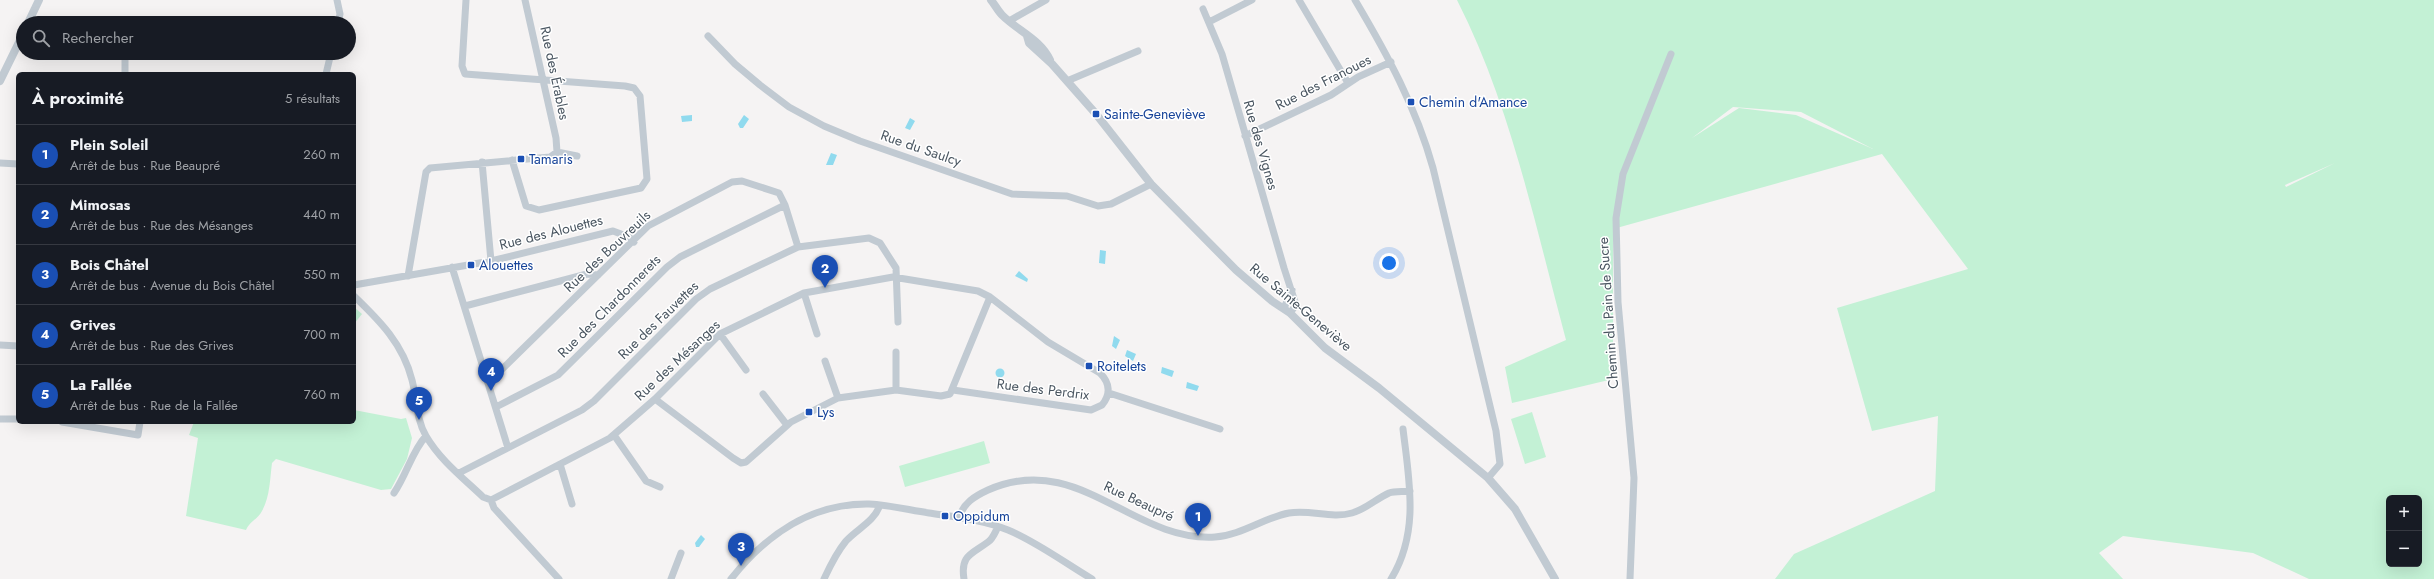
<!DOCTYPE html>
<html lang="fr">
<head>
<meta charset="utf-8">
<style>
	:root { --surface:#171b24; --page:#242831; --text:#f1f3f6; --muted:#9ea1a6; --line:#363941; --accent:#1a73e8 }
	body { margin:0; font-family:Jost,sans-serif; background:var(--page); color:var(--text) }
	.controls { position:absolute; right:12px; bottom:12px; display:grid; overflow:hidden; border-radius:6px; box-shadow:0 4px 16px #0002 }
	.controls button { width:36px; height:36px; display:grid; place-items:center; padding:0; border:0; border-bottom:1px solid var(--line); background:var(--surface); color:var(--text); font:20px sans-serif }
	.you { position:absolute; left:1389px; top:263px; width:14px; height:14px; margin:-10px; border:3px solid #fff; border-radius:50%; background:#1a73e8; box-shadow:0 0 0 6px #1a73e833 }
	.badge { display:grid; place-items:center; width:26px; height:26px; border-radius:50%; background:var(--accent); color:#fff; font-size:13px; font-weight:700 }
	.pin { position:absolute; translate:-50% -33px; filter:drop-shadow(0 1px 2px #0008) }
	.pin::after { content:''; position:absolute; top:21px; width:14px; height:12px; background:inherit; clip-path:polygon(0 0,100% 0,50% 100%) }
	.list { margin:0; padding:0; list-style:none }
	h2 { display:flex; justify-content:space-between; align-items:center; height:52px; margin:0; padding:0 16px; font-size:17px }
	h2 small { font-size:13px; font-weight:400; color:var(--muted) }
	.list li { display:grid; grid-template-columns:26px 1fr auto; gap:12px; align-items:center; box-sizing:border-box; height:60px; padding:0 16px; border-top:1px solid var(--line) }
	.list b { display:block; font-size:15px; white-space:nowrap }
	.list p { margin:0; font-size:13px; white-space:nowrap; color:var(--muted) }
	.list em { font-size:13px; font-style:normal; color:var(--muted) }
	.icon { flex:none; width:22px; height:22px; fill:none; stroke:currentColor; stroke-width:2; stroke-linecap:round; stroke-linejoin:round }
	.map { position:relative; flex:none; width:2434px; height:579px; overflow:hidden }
	.search { position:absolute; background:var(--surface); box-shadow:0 4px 16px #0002; left:16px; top:16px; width:340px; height:44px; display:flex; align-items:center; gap:10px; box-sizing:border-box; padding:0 14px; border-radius:22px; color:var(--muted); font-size:15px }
	.panel { position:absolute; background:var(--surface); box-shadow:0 4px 16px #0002; left:16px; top:72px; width:340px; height:352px; border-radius:6px }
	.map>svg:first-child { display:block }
</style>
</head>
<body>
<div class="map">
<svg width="2434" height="579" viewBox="0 0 2434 579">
	<rect width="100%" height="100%" fill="#f5f3f3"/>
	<path fill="#c3f1d5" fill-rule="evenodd" d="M1457,0H2434V579H2309L2253,553L2123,536L2099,553L2123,579H1775L1794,554L1935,491L1938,416L1872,431L1837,308L1968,269L1882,154L1613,229V379L1512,403L1505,367L1566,340C1535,225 1511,106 1457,0ZM1733,107L1801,112L1873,149L1796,115L1739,108L1692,138ZM2335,163L2286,187L2285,185ZM2389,498H2419V564H2389Z
		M354,307L362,314L354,324Z
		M354,410L401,419L406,418L412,438L407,459L391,489L381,490L276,459L272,463C270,478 270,497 262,511C258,519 250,521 246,530L186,516L198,438L189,435L194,422H354Z
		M1532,412L1546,457L1525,464L1511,419Z
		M984,441L990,463L905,487L899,466Z"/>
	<path fill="#90daee" d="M692,115V121L682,122L681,116Z
		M744,115L749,119L743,128H740L738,124Z
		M910,118L915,121L910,130L905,128Z
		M831,153L837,155L833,165H826Z
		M1100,250L1106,251L1105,264L1099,263Z
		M1019,271L1028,279L1027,282L1015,276Z
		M1114,336L1120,340L1116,349L1112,346Z
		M1127,350L1136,354L1133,361L1125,356Z
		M1162,367L1174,371L1172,377L1161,373Z
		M995.5 373a4.5 4.5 0 1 1 9 0a4.5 4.5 0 1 1-9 0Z
		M1187,382L1199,386L1197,391L1186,388Z
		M701,535L705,539L699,547H696L695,543Z"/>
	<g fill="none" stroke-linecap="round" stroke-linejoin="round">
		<path stroke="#c1cad2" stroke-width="7" d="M337,0L340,14L338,23
			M466,0L462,66L465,74L625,86L634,88L640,96L647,179L641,188L539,210L526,206L512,160
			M525,0L556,138L557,152
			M1299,0L1348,83
			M1355,0C1387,54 1416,107 1433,168L1496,431L1500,464L1488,478
			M1203,9L1222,54L1284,268L1296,305L1290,313
			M1009,21L1046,0
			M1209,22L1252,0
			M708,36L735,64L760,85L789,107L824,126L860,141L1012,194L1067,196L1098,206L1111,204L1151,184
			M125,74V53
			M326,74L331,53
			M1067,81L1138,51
			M1245,136L1331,95L1358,77L1391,62
			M557,152L577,156
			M482,162L491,261
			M0,163L18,164
			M452,267L508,448
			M408,276L426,172L430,168L550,157L557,152
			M354,285L491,261L613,231L629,237L634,242
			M804,293L817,334
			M354,296C380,321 403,344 412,380C417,399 416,419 426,436C440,460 463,478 483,497L491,500L494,508L559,579
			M465,306L587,274L598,275
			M1284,308L1292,290
			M720,334L746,370
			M0,345L18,346
			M896,352V390
			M825,361L838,398
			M487,379L494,377L648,226L732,182L742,181L779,193L785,205L798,247
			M1109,393L1220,429
			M763,394L787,425
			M655,399L733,458L741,463L746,462L791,422L838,398L896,390L941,396L950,394L990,297
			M496,407L558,375L667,267L680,257L785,205
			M0,419H18
			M62,422L138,435L140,422
			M614,435L646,481L660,487
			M560,464L572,504
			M459,473L582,410L594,401L696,299L710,289L798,247L869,238L880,243L896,268L898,322
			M394,493C407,474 412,451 426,436
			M491,500L610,438L655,399L720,334L804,293L893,277L978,291L990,297L1048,342L1100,373C1110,383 1111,394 1102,405L1091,410L953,390
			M959,518C963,503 975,496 988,490C1078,450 1132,542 1215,537C1242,535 1263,518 1289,513C1310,509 1331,519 1352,513C1366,509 1376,499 1389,493C1395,491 1404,492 1410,491
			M671,579L681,553
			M731,579C765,536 811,503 869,504C889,505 909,510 929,513C955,517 983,520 1008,530C1037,542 1065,563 1092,579
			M824,579C830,566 837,552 846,541C858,528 874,522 880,505
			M964,579C960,555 972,554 988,542C993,539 995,532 998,527
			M1391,579C1420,532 1409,480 1403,429
			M1630,579L1634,478L1618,302L1616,218L1623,174L1671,54"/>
		<path stroke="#c1cad2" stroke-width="8" d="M991,0C995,5 998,11 1002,15C1018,31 1040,39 1050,60
			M28,23L39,0
			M1027,36L1029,43L1052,64L1096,114L1151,184L1236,270L1272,301L1290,313L1325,348L1379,388L1488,478L1515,509L1555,579
			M0,81L23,34"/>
	</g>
	<g fill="#1a4fb4" stroke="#fff" stroke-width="1.5">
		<rect x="1407" y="98" width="8" height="8" rx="2"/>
		<rect x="1092" y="110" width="8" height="8" rx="2"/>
		<rect x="517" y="155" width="8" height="8" rx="2"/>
		<rect x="467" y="261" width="8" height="8" rx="2"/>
		<rect x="1085" y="362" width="8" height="8" rx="2"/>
		<rect x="805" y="408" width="8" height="8" rx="2"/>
		<rect x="941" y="512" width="8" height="8" rx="2"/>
	</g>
	<g text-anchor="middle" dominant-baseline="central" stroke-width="3" stroke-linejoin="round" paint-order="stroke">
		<g font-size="14" fill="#4a5661" stroke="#fff">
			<text transform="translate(555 73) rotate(78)">Rue des Érables</text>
			<text transform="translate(1323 82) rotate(-27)">Rue des Franoues</text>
			<text transform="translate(1261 145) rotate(74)">Rue des Vignes</text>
			<text transform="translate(921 148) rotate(19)">Rue du Saulcy</text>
			<text transform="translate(551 232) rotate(-14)">Rue des Alouettes</text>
			<text transform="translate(607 251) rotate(-43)">Rue des Bouvreuils</text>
			<text transform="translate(609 306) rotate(-45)">Rue des Chardonnerets</text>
			<text transform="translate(1301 307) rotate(40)">Rue Sainte-Geneviève</text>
			<text transform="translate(1608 313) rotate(-94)">Chemin du Pain de Sucre</text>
			<text transform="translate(658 320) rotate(-44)">Rue des Fauvettes</text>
			<text transform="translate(677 360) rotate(-43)">Rue des Mésanges</text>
			<text transform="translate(1043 389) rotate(7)">Rue des Perdrix</text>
			<text transform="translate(1139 501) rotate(25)">Rue Beaupré</text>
		</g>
		<g font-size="14" fill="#164399" stroke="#fff" text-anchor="start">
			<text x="1419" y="102">Chemin d'Amance</text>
			<text x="1104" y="114">Sainte-Geneviève</text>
			<text x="529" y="159">Tamaris</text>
			<text x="479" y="265">Alouettes</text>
			<text x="1097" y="366">Roitelets</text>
			<text x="817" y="412">Lys</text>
			<text x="953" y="516">Oppidum</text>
		</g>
	</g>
</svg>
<div class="controls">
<button>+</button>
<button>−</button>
</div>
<div class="you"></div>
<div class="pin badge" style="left:1198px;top:536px;background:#1a4fb4">1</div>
<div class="pin badge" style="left:825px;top:288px;background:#1a4fb4">2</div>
<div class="pin badge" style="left:741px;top:566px;background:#1a4fb4">3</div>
<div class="pin badge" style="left:491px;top:391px;background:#1a4fb4">4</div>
<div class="pin badge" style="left:419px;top:420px;background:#1a4fb4">5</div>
<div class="search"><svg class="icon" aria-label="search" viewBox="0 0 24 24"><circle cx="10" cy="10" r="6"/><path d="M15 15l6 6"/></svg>Rechercher</div>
<section class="panel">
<h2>À proximité<small>5 résultats</small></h2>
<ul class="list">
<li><span class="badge" style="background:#1a4fb4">1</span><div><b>Plein Soleil</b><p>Arrêt de bus · Rue Beaupré</p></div><em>260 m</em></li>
<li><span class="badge" style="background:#1a4fb4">2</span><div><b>Mimosas</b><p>Arrêt de bus · Rue des Mésanges</p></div><em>440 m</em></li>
<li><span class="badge" style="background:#1a4fb4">3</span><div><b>Bois Châtel</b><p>Arrêt de bus · Avenue du Bois Châtel</p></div><em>550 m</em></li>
<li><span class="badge" style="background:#1a4fb4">4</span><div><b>Grives</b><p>Arrêt de bus · Rue des Grives</p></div><em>700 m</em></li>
<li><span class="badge" style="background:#1a4fb4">5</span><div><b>La Fallée</b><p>Arrêt de bus · Rue de la Fallée</p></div><em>760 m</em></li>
</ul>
</section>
</div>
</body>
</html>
